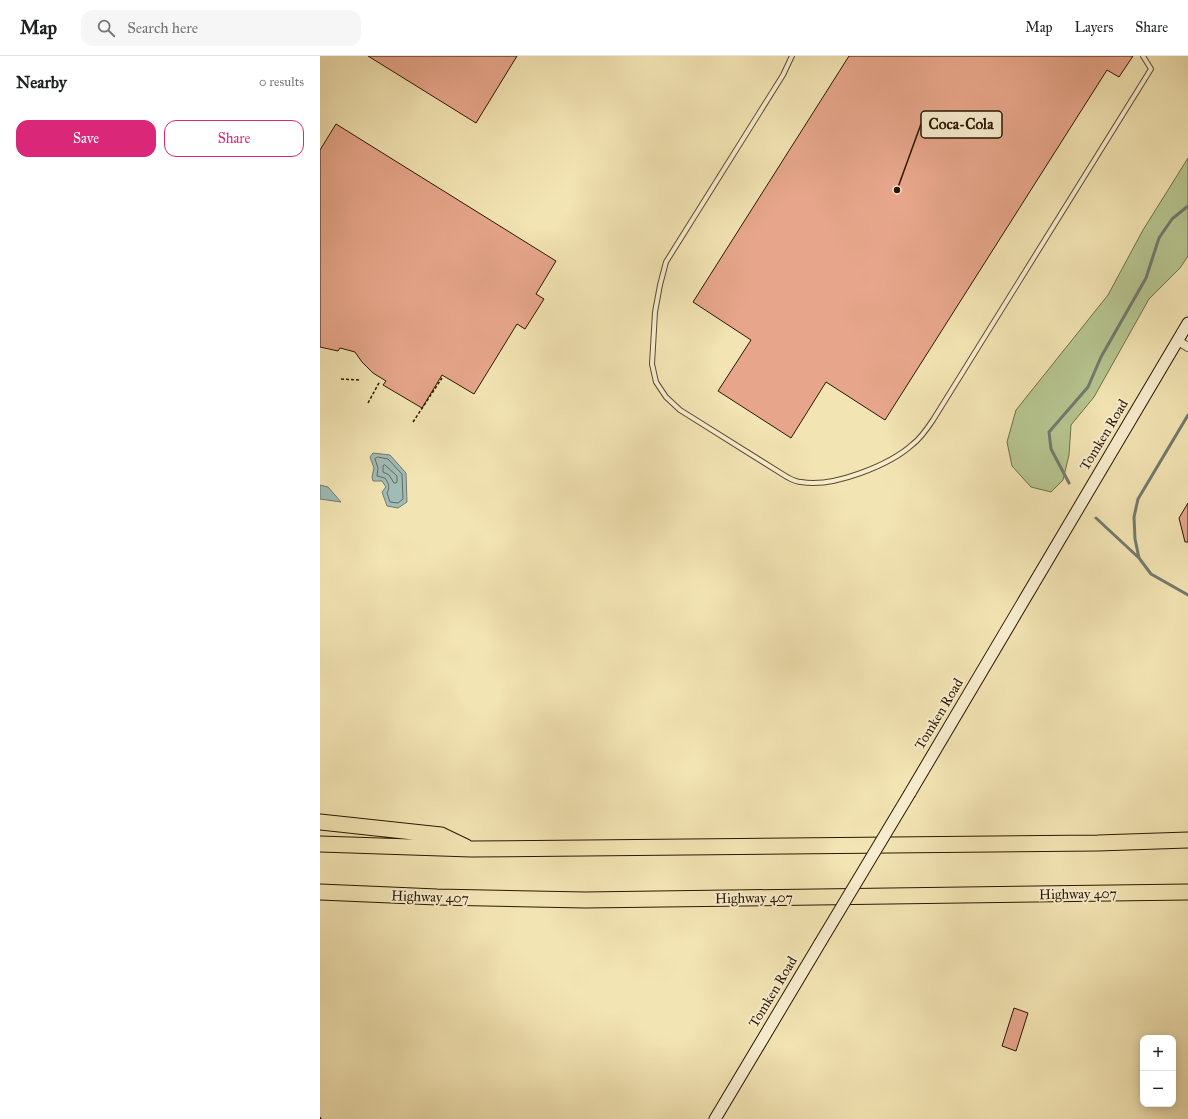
<!DOCTYPE html>
<html lang="en">
<head>
<meta charset="utf-8">
<style>
	:root { --surface:#fff; --page:#f6f6f6; --text:#202124; --muted:#757577; --line:#e0e0e0; --accent:#db2777 }
	body { margin:0; font-family:"IM FELL Great Primer",serif; background:var(--page); color:var(--text) }
	.controls { position:absolute; right:12px; bottom:12px; display:grid; overflow:hidden; border-radius:8px; box-shadow:0 2px 10px #0003 }
	.controls button { width:36px; height:36px; display:grid; place-items:center; padding:0; border:0; border-bottom:1px solid var(--line); background:var(--surface); color:var(--text); font:20px sans-serif }
	.list { margin:0; padding:0; list-style:none }
	h2 { display:flex; justify-content:space-between; align-items:center; height:52px; margin:0; padding:0 16px; font-size:17px }
	h2 small { font-size:13px; font-weight:400; color:var(--muted) }
	.actions { display:flex; gap:8px; padding:12px 16px }
	.actions a { flex:1; padding:9px 0; border:1px solid var(--accent); border-radius:12px; text-align:center; font-size:14px; color:var(--accent) }
	.actions .main { background:var(--accent); color:#fff }
	.icon { flex:none; width:22px; height:22px; fill:none; stroke:currentColor; stroke-width:2; stroke-linecap:round; stroke-linejoin:round }
	.map { position:relative; flex:none; width:868px; height:1063px; overflow:hidden }
	header { display:flex; align-items:center; gap:24px; box-sizing:border-box; height:56px; padding:0 20px; background:var(--surface); border-bottom:1px solid var(--line) }
	header strong { font-size:19px }
	nav { display:flex; gap:22px; margin-inline-start:auto; font-size:14px }
	.search { width:280px; height:36px; background:var(--page); display:flex; align-items:center; gap:10px; box-sizing:border-box; padding:0 14px; border-radius:12px; color:var(--muted); font-size:15px }
	main { display:flex }
	aside { flex:1; background:var(--surface) }
	.map>svg:first-child { display:block }
</style>
</head>
<body>
<header>
<strong>Map</strong>
<div class="search"><svg class="icon" aria-label="search" viewBox="0 0 24 24"><circle cx="10" cy="10" r="6"/><path d="M15 15l6 6"/></svg>Search here</div>
<nav><a>Map</a><a>Layers</a><a>Share</a></nav>
</header>
<main>
<aside>
<h2>Nearby<small>0 results</small></h2>
<ul class="list">
</ul>
<div class="actions"><a class="main">Save</a><a>Share</a></div>
</aside>
<div class="map">
<svg width="868" height="1063" viewBox="0 0 868 1063">
	<rect width="100%" height="100%" fill="#f3e4b3"/>
	<filter id="stains"><feTurbulence type="fractalNoise" baseFrequency=".005" numOctaves="4"/><feColorMatrix values="0 0 0 0 .2 0 0 0 0 .09 0 0 0 0 .02 0 0 0 .5 -.17"/></filter>
	<radialGradient id="worn" r=".72"><stop offset=".6" stop-color="#630" stop-opacity="0"/><stop offset="1" stop-color="#630" stop-opacity=".3"/></radialGradient>
	<path fill="#b6c590" stroke="#706e48" d="M868,102V200L860,212L829,243L774,341L751,369L749,399L743,424L731,436L711,431L692,410L687,386L696,354L788,239L823,174Z"/>
	<path fill="#a0bcb7" stroke="#717a6e" d="M53,397L70,399L86,417L87,446L78,452L67,450L62,436L66,431L62,425H53L52,421L54,412L50,401Z
		M0,429L8,431L21,446L0,443Z"/>
	<g fill="none" stroke-linecap="round" stroke-linejoin="round">
		<path stroke="#656a5c" stroke-width="1" d="M58,401L68,403L82,418L83,443L78,447L70,446L67,437C70,431 69,428 65,422L57,420L58,412L55,403Z
			M65,409L77,420V426L76,427H74L69,419L63,416V410Z"/>
		<path stroke="#717a6e" stroke-width="3" d="M749,427L731,393L729,376L768,331L781,301L826,222L839,182L852,163L868,150
			M776,462L819,502L831,518L868,539
			M819,502L815,483L814,461L818,443L868,359"/>
	</g>
	<path fill="#e7a68b" stroke="#2a1700" d="M48,0H197L156,67Z
		M529,0H813L799,21L787,14L565,364L506,326L471,382L398,335L431,284L373,246Z
		M16,68L236,205L216,238L224,243L205,273L197,268L154,338L122,319L102,352L63,329L66,325L53,317L42,306L35,296L20,292L18,295L0,291V94Z
		M868,447V486H865L859,462Z
		M694,952L708,957L696,995L682,990Z"/>
	<g fill="none" stroke-linecap="round" stroke-linejoin="round">
		<g stroke="#5c4a2d" stroke-width="6">
			<path id="lane" d="M472,0L463,19L346,206L340,229L335,256L332,308L336,326L346,341L360,354L467,421C471,423 476,426 481,426C513,432 570,409 593,388C601,382 607,373 613,364L831,13L823,0"/>
		</g>
		<g stroke="#5c4a2d" stroke-width="10">
			<path id="street" d="M858,285L868,291"/>
		</g>
		<g stroke="#2a1700" stroke-width="13">
			<path id="secondary" d="M590,737L868,267
				M395,1063L500,887"/>
		</g>
		<g stroke="#2a1700" stroke-width="17">
			<path id="highway" d="M0,766L121,779L146,791
				M0,788L151,793L778,787L868,784
				M0,836L117,841L265,844L868,836"/>
		</g>
		<path stroke="#2a1700" stroke-width="1.5" stroke-dasharray="3 2" stroke-linecap="butt" d="M21,323L39,324
			M48,347L60,325
			M93,366L122,322
			M0,1061L1,1063"/>
		<use href="#lane" stroke="#f7edce" stroke-width="4"/>
		<use href="#street" stroke="#f7edce" stroke-width="8"/>
		<use href="#secondary" stroke="#f7edce" stroke-width="11"/>
		<use href="#highway" stroke="#f3e4b3" stroke-width="15"/>
		<g stroke="#2a1700" stroke-width="13" stroke-linecap="butt">
			<path id="secondary-bridge" d="M500,887L590,737"/>
		</g>
		<use href="#secondary-bridge" stroke="#f7edce" stroke-width="11"/>
	</g>
	<g text-anchor="middle" dominant-baseline="central" stroke-width="4" stroke-linejoin="round" paint-order="stroke">
		<g font-size="14" fill="#2a1700" stroke="#f7edce">
			<text transform="translate(784 379) rotate(-59)">Tomken Road</text>
			<text transform="translate(619 658) rotate(-59)">Tomken Road</text>
			<text transform="translate(758 838) rotate(-1)">Highway 407</text>
			<text transform="translate(110 841) rotate(2)">Highway 407</text>
			<text transform="translate(434 842) rotate(-1)">Highway 407</text>
			<text transform="translate(453 936) rotate(-59)">Tomken Road</text>
		</g>
	</g>
	<path fill="none" stroke="#2a1700" stroke-width="1.5" d="M577 134L601 68"/>
	<circle fill="#2a1700" stroke="#f7edce" stroke-width="1.5" cx="577" cy="134" r="4"/>
	<rect fill="#f7edce" stroke="#2a1700" stroke-width="1.5" x="601" y="55" width="81" height="27" rx="4"/>
	<g font-size="15" text-anchor="middle" font-weight="bold" fill="#2a1700">
		<text x="641" y="73">Coca-Cola</text>
	</g>
	<rect width="100%" height="100%" filter="url(#stains)"/>
	<rect width="100%" height="100%" fill="url(#worn)"/>
</svg>
<div class="controls">
<button>+</button>
<button>−</button>
</div>
</div>
</main>
</body>
</html>
